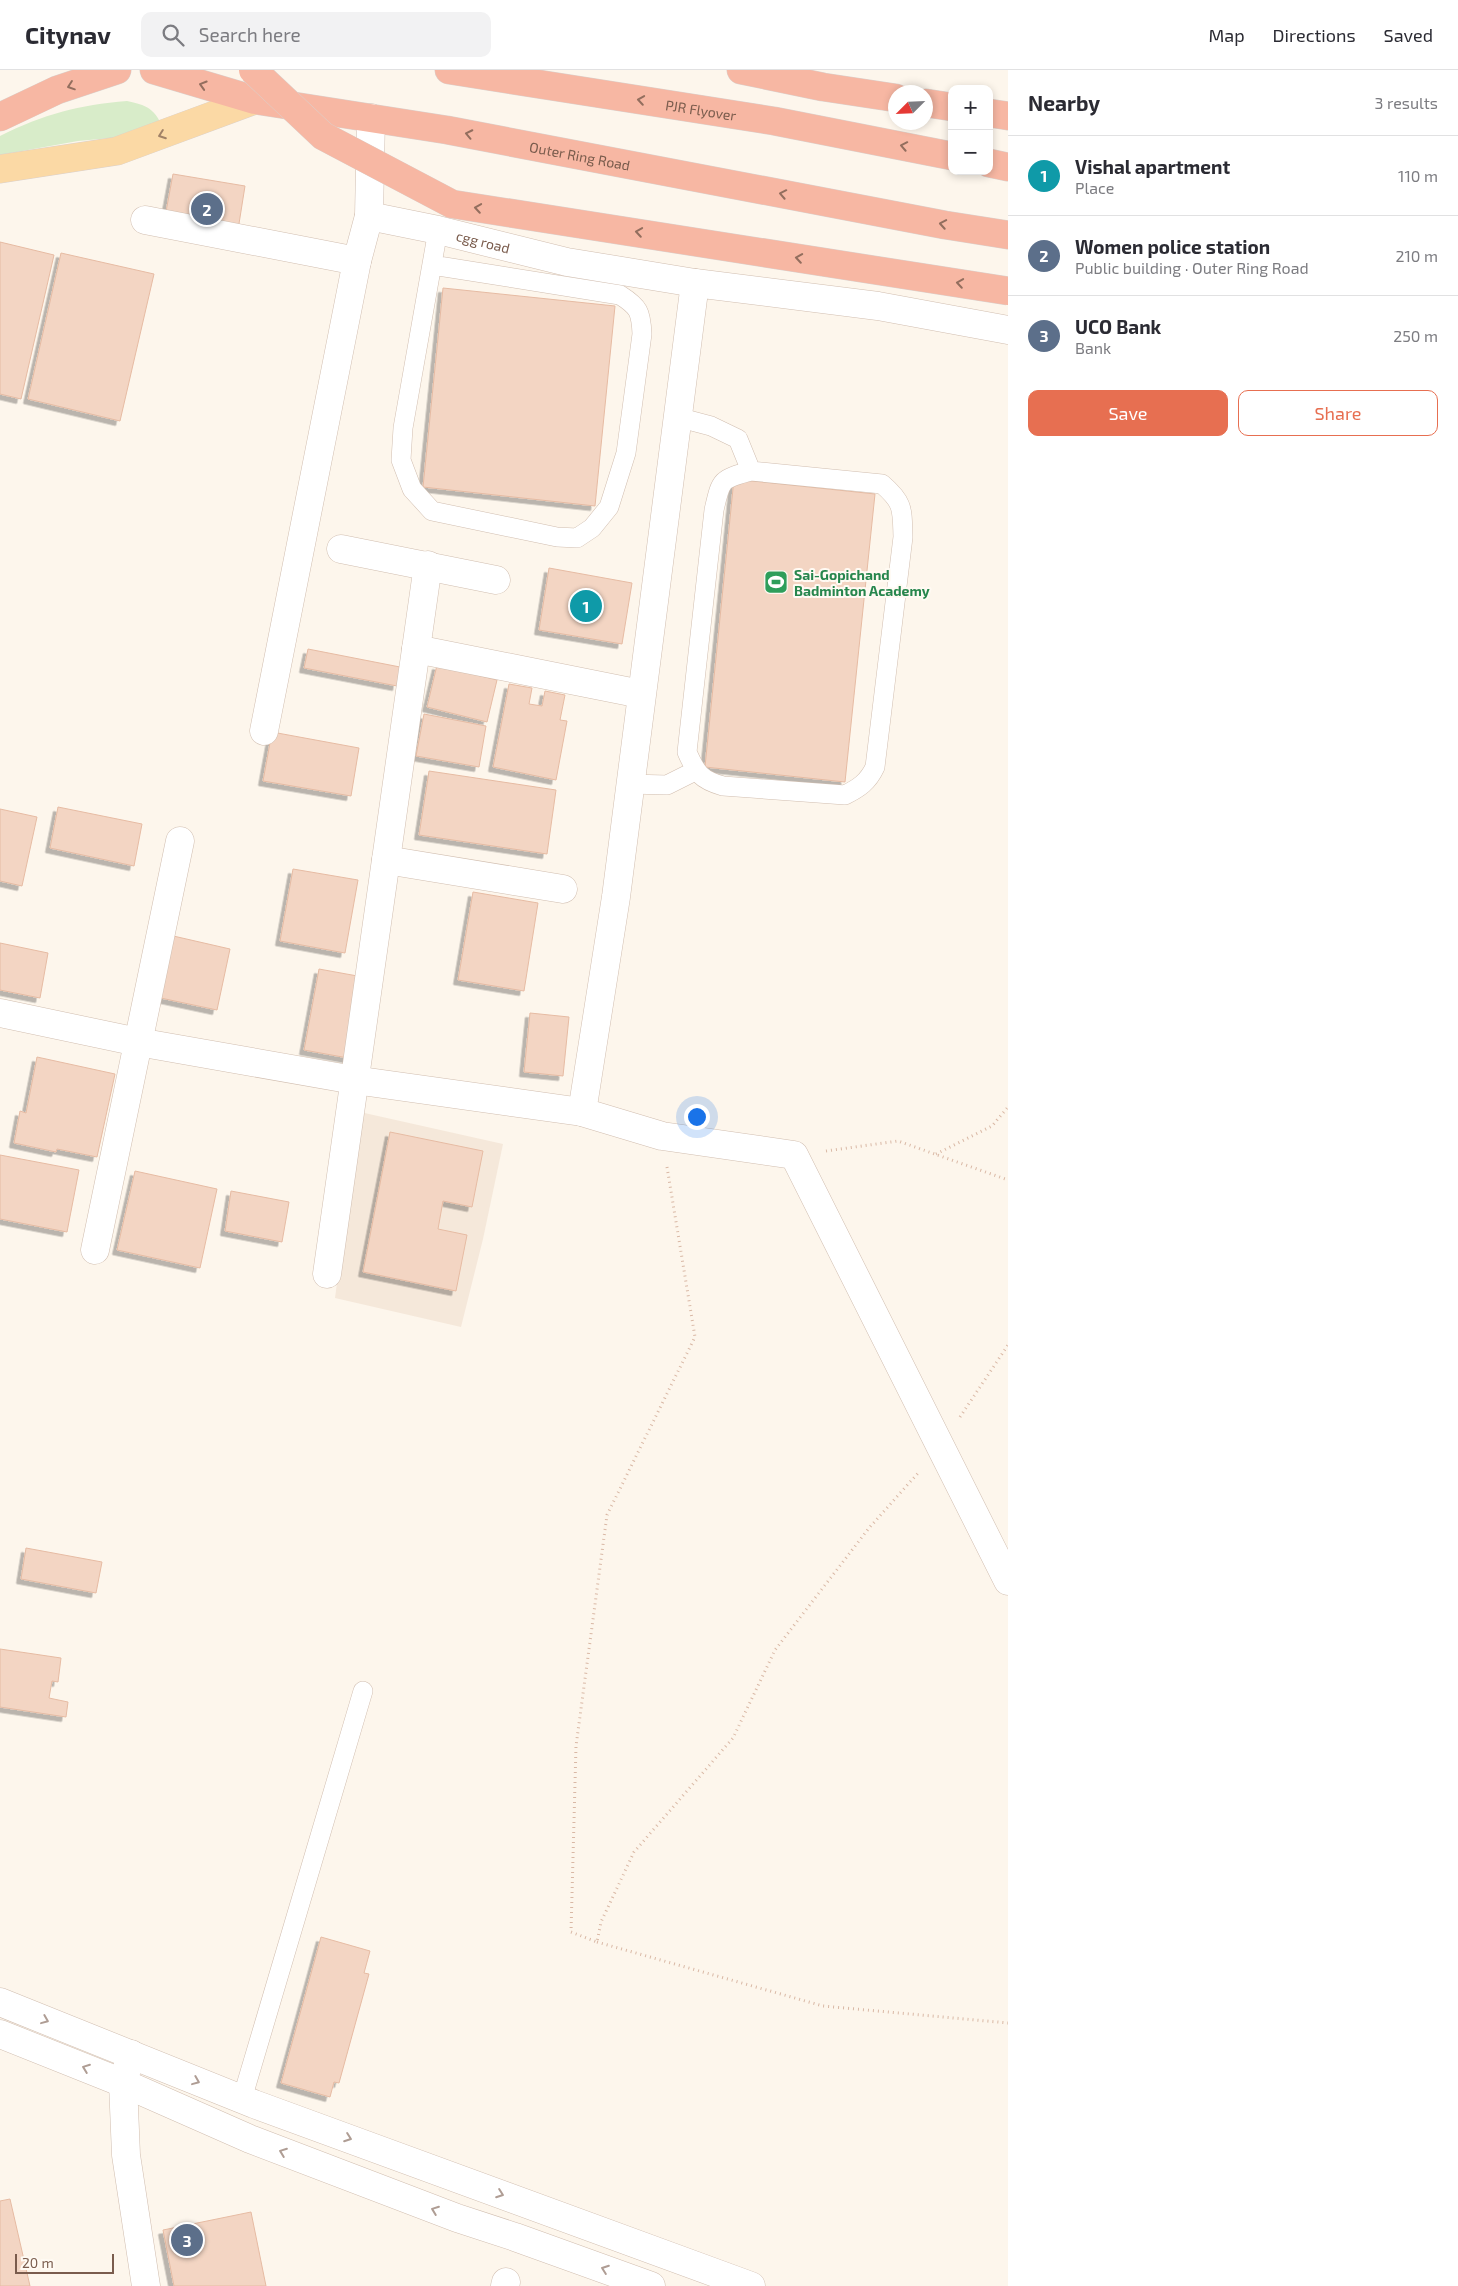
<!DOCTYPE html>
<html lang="en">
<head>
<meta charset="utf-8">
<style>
	:root { --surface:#fff; --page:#f2f2f3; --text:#2b2b33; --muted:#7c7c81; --line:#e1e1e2; --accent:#e76f51 }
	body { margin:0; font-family:"Exo 2",sans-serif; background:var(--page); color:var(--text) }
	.controls { position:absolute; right:15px; top:15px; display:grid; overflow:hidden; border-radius:10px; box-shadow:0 2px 8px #0003 }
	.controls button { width:45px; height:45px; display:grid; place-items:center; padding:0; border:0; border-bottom:1px solid var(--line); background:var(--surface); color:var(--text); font:25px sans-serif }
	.compass { position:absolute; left:888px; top:15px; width:45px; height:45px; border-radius:50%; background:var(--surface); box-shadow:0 2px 8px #0003; rotate:246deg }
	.scale { position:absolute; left:15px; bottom:12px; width:99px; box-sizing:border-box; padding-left:5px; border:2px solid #7a5c4d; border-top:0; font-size:14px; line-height:18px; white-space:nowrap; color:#7a5c4d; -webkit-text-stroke:4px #fffaf3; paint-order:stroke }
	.you { position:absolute; left:696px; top:1046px; width:18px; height:18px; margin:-12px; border:4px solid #fff; border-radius:50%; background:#1a73e8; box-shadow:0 0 0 8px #1a73e833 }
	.badge { display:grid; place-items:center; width:32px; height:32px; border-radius:50%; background:var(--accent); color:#fff; font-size:16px; font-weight:700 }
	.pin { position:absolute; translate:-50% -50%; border:2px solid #fff; box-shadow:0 1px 5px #0006 }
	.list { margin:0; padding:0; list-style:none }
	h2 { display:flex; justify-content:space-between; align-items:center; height:65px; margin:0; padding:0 20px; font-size:21px }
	h2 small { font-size:16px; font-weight:400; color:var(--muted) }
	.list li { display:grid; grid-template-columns:32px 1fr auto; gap:15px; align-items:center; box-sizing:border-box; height:80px; padding:0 20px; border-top:1px solid var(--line) }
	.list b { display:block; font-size:19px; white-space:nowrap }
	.list p { margin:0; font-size:16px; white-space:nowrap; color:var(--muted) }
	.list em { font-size:16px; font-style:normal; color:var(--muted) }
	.actions { display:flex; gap:10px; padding:15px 20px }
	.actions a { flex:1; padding:11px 0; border:1px solid var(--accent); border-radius:10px; text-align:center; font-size:18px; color:var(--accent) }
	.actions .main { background:var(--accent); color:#fff }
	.icon { flex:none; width:28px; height:28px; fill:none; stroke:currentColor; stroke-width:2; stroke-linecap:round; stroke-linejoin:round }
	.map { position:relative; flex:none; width:1008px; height:2216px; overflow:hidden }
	header { display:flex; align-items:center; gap:30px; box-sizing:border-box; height:70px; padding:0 25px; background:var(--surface); border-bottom:1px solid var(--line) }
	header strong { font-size:24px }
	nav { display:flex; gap:28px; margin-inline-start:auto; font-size:18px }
	.search { width:350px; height:45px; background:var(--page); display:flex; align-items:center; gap:12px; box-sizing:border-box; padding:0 18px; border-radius:10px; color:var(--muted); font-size:19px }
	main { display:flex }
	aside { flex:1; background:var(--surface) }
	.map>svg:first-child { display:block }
</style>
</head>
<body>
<header>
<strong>Citynav</strong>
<div class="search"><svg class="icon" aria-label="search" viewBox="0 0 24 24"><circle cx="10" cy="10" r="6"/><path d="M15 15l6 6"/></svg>Search here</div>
<nav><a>Map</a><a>Directions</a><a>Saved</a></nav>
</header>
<main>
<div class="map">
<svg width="1008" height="2216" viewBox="0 0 1008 2216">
	<defs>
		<filter id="shadow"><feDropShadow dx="-4.5" dy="4.5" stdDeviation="0" flood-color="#0004"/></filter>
	</defs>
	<rect width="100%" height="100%" fill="#fdf6ec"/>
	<path fill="#f5e8da" d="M360,1042L503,1074L483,1169L461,1257L335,1228Z"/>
	<path fill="#d8ecc9" d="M127,31C152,36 155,41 166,63L78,71L0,85V66C44,44 79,35 127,31Z"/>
	<path fill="#f3d5c3" stroke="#e6bba3" filter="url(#shadow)" d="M173,104L245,116L238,160L165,147Z
		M0,172L54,185L21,329L0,324Z
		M61,183L154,204L120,351L28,329Z
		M443,218L615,236L595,436L423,417Z
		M734,409L875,424L845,712L705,697Z
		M549,498L632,513L622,574L539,560Z
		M308,579L400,597L397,616L304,598Z
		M437,595L497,610L487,652L427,637Z
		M509,614L532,618L529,634L542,636L545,621L565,625L560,650L567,651L556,710L493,697Z
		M424,644L486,656L479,697L416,686Z
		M272,662L359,678L351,726L263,711Z
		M429,701L556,720L547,784L419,765Z
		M58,737L142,754L134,796L50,778Z
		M0,739L37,747L22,816L0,811Z
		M293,799L358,810L345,883L280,871Z
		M473,822L538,833L524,921L458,910Z
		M169,865L230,879L217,940L156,927Z
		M0,873L48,883L40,928L0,920Z
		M319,899L363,907L348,988L304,980Z
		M530,943L569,947L563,1006L524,1002Z
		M37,987L115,1004L97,1087L57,1079L56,1082L14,1073L20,1041L26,1043Z
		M390,1062L483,1081L472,1137L443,1131L438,1159L467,1165L456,1221L363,1202Z
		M0,1085L79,1100L67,1162L0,1149Z
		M135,1101L217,1119L200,1198L117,1180Z
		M231,1121L289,1132L282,1172L225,1161Z
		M26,1478L102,1492L96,1523L21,1509Z
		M0,1579L61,1588L58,1612L52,1611L49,1628L68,1632L66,1647L0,1637Z
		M321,1867L370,1881L364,1903L369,1904L339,2013L334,2012L330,2027L281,2013Z
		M10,2129L30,2216H0V2131Z
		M251,2142L266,2216H174L163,2160Z"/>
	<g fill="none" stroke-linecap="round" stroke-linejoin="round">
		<g stroke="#d1beb0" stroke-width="20">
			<path id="service" d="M432,195L620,225C639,237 641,242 642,264L626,383L609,437L592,458L577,468L557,467L432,441L412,419L401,390L403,358L438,160
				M677,347L711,356L738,369L751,401
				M751,401L882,414C904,433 902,439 903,467L875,697C868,712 859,718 845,725L723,716C701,710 696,703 687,682L714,440C721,410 720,409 751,401Z
				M629,714L667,715L695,701
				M242,2029L363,1621"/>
		</g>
		<g stroke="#d1beb0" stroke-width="29">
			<g id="minor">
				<path id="s1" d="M371,48L369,146L438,160L567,192L695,213"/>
				<path d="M145,150L357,191"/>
				<path d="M341,479L496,510"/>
				<path d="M416,579L641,624"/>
				<path d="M264,661L357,191L369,146"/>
				<path d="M386,790L563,819"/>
				<path d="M0,943L138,972L354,1010L582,1042L662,1066L794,1085L1008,1511"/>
				<path d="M582,1042L616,827L695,213L878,236L1008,260"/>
				<path d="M95,1180L180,771"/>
				<path d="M327,1204L428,495"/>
				<path d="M131,1984L123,2013L126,2085L146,2216"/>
				<path d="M505,2216L506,2212"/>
			</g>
		</g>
		<g stroke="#d1beb0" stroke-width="29">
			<path id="tertiary" d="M0,1932L254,2034L751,2216
				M0,1964L123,2013L250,2069L457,2148L515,2167L651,2216"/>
		</g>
		<g stroke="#dad1cd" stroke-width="29">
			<path id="primary" d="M0,99L117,81L255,30"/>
		</g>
		<g stroke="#dad1cd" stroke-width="29">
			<g id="motorway">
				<path id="s2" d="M154,0L255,30L447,60L945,155L1008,165"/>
				<path id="s3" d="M449,0L774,51L952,86"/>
				<path d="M741,0L823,17L896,28"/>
				<path d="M926,33L952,37"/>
				<path d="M989,43L1008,46"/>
				<path d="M0,47L57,20L117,0"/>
				<path d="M989,93L1008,97"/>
			</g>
		</g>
		<path stroke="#d9b8a5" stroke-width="3" stroke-dasharray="1 4" stroke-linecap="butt" d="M826,1081L898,1071L1008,1110
			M936,1084L992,1056L1008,1037
			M667,1097L695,1267L607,1445L576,1676L571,1862L597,1872L601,1852L634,1782L733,1668L775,1580L869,1458L919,1402
			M960,1347L1008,1275
			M597,1872L823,1936L1008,1953"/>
		<use href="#service" stroke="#fff" stroke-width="19"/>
		<use href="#minor" stroke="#fff" stroke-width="28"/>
		<use href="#tertiary" stroke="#fff" stroke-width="28"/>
		<use href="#primary" stroke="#fbd9a5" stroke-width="28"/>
		<use href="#motorway" stroke="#f7b7a3" stroke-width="28"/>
		<g stroke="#dad1cd" stroke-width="29" stroke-linecap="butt">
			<path id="motorway-bridge" d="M253,0L323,66L452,134L1008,221"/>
		</g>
		<use href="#motorway-bridge" stroke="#f7b7a3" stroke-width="28"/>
	</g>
	<defs><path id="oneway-chevron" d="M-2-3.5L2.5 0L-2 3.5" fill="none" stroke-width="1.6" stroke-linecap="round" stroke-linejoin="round" transform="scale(1.25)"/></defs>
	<g stroke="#936e5e">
		<use href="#oneway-chevron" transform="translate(203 15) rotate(-163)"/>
		<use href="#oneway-chevron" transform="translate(71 16) rotate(161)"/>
		<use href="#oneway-chevron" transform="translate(641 30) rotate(-171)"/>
		<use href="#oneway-chevron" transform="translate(469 64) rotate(-168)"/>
		<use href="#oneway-chevron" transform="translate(904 76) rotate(-169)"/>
		<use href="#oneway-chevron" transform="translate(783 124) rotate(-169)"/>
		<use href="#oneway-chevron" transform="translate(478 138) rotate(-171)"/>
		<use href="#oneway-chevron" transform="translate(943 154) rotate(-170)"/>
		<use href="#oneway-chevron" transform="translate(639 162) rotate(-171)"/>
		<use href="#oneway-chevron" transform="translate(799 188) rotate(-171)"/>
		<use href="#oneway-chevron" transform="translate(960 213) rotate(-171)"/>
	</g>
	<use stroke="#a18267" href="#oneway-chevron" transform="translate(162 65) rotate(160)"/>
	<g stroke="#af9d94">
		<use href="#oneway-chevron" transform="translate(45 1950) rotate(22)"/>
		<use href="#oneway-chevron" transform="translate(86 1998) rotate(-159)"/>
		<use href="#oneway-chevron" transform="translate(196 2011) rotate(22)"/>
		<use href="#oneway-chevron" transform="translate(348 2068) rotate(20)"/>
		<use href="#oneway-chevron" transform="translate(283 2082) rotate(-159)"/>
		<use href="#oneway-chevron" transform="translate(500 2124) rotate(20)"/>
		<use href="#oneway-chevron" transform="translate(435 2140) rotate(-159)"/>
		<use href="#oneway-chevron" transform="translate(605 2199) rotate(-160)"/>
	</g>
	<defs>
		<g id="stadium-square" transform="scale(1.25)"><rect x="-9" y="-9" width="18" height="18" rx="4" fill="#2e9e5b" stroke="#fffaf3"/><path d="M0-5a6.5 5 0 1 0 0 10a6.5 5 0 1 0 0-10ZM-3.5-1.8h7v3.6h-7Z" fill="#fff"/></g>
	</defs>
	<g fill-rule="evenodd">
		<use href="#stadium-square" x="776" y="512"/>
	</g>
	<g text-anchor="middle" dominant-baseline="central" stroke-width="4" stroke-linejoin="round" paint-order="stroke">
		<g font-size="14" fill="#7a5c4d" stroke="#fffaf3">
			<text stroke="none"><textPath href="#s3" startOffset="255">PJR Flyover</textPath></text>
			<text stroke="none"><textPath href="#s2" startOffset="435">Outer Ring Road</textPath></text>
			<text stroke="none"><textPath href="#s1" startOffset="215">cgg road</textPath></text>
		</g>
		<g font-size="14" font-weight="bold" fill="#27864d" stroke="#fffaf3" text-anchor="start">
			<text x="794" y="504">Sai-Gopichand<tspan x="794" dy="16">Badminton Academy</tspan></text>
		</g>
	</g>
</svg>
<div class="controls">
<button>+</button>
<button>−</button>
</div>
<svg class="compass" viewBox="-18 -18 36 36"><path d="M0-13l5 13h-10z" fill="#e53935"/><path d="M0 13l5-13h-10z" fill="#7c7c81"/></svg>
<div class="scale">20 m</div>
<div class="you"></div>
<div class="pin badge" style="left:586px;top:536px;background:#0f9aa8">1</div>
<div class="pin badge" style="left:207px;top:139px;background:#5c6f8a">2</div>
<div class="pin badge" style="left:187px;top:2170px;background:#5c6f8a">3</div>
</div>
<aside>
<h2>Nearby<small>3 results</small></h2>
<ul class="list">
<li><span class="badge" style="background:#0f9aa8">1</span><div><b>Vishal apartment</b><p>Place</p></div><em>110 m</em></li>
<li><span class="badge" style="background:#5c6f8a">2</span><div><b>Women police station</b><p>Public building · Outer Ring Road</p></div><em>210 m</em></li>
<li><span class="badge" style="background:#5c6f8a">3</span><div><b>UCO Bank</b><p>Bank</p></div><em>250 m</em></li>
</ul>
<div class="actions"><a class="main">Save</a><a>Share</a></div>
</aside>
</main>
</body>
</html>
